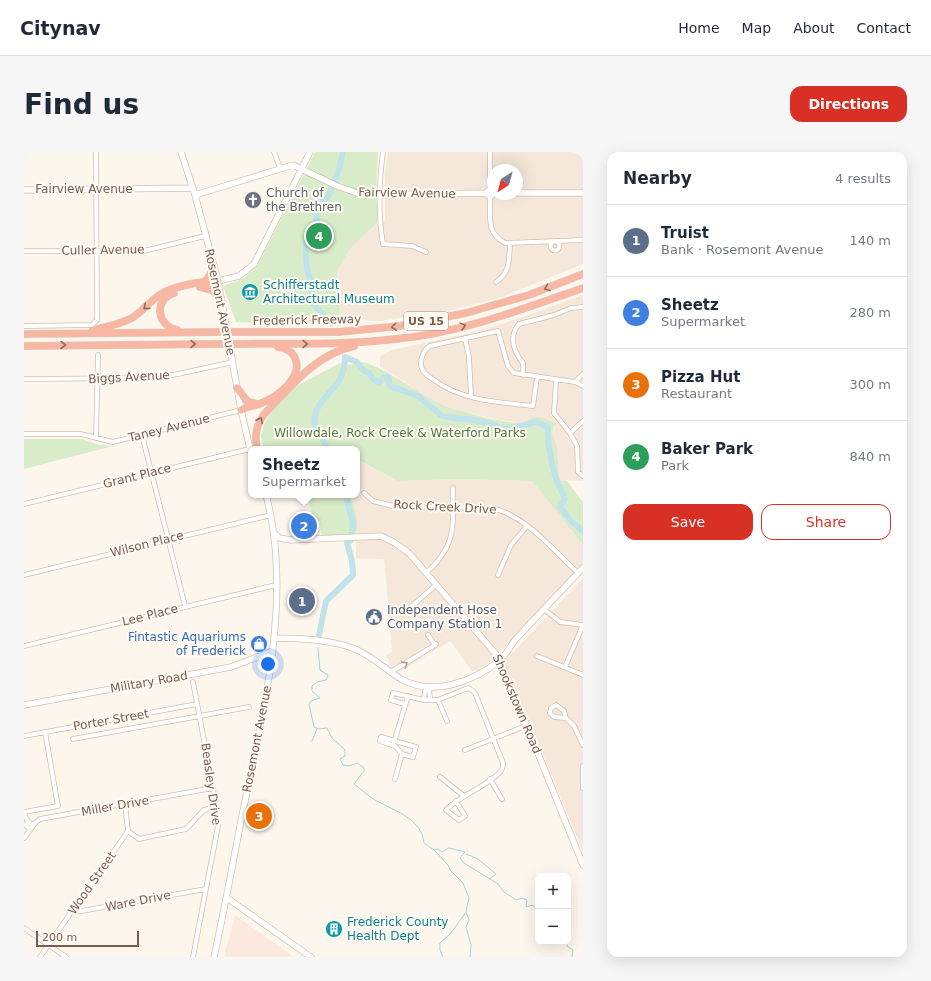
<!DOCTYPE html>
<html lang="en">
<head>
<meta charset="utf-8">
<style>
	:root { --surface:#fff; --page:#f6f6f7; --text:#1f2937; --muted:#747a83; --line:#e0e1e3; --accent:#d93025 }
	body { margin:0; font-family:"DejaVu Sans",sans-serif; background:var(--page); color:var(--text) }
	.controls { position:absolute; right:12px; bottom:12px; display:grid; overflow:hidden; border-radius:8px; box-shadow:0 4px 16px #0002 }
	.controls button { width:36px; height:36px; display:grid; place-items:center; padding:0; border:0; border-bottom:1px solid var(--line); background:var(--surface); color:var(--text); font:20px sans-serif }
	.compass { position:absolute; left:463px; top:12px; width:36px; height:36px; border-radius:50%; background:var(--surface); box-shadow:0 4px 16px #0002; rotate:216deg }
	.scale { position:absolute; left:12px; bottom:10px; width:103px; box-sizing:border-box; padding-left:4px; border:2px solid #7a5c4d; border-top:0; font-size:11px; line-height:14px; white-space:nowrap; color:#7a5c4d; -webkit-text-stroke:3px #fffaf3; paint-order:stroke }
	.you { position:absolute; left:244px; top:512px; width:14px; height:14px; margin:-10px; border:3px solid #fff; border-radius:50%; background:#1a73e8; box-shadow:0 0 0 6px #1a73e833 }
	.badge { display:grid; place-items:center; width:26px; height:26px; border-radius:50%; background:var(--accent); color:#fff; font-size:13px; font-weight:700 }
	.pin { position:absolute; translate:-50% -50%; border:2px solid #fff; box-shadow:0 1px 4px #0006 }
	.popup { position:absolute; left:224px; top:294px; width:112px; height:52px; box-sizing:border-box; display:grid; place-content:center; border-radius:8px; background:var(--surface); filter:drop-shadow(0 1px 3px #0005); font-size:13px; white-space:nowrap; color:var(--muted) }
	.popup b { font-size:15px; color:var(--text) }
	.popup::after { content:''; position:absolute; left:50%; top:100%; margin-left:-8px; border:8px solid transparent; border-top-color:var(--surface) }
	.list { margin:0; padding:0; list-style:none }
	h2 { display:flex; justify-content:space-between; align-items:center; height:52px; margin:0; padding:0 16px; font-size:17px }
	h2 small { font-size:13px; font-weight:400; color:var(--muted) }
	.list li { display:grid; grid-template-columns:26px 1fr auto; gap:12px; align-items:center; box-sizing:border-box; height:72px; padding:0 16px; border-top:1px solid var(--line) }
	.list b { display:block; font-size:15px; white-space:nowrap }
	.list p { margin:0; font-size:13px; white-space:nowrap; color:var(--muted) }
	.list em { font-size:13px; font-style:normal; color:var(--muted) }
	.actions { display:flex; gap:8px; padding:12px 16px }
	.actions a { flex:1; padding:9px 0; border:1px solid var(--accent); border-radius:12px; text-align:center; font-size:14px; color:var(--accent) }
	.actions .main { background:var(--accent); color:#fff }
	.map { position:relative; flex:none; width:559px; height:805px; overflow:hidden; border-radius:12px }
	header { display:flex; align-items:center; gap:24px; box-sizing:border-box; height:56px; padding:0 20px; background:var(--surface); border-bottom:1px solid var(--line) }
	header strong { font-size:19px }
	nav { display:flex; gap:22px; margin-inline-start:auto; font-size:14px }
	.intro { display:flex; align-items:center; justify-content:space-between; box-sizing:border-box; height:96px; padding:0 24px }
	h1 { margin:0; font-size:28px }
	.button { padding:10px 18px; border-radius:12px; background:var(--accent); color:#fff; font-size:14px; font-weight:700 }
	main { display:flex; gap:24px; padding:0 24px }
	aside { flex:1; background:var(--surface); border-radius:12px; box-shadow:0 4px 16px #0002 }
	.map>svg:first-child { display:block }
</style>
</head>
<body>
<header>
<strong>Citynav</strong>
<nav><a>Home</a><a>Map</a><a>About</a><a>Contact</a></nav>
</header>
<div class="intro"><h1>Find us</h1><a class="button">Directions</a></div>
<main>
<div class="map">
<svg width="559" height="805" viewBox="0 0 559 805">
	<rect width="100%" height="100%" fill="#fdf6ec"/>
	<path fill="#f5e8da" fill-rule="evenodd" d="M364,0H559V112L478,145L423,159L357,169L316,167L313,119L326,97L354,70L361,69V23ZM469,18H493V42H469Z
		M559,143V329L535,328L533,294L528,282L531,275L527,268L508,265L499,271L476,268L436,259L409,249L395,241L383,231L356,215V204L368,198L450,180L499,165Z
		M335,309L374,329L434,327L508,329L559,393V411L482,494L470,507L454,518L448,519L426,489L376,520L369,518L362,503L368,500L360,407L332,406V369L328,348L325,343H333V310Z
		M559,426V700L481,509Z"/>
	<path fill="#fde8e0" d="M211,763L270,805H200Z"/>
	<path fill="#d8ecc9" d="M291,0H354L352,37L354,70L326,97L313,119L316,167L293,168V173L212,170L199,134L220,126L233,114Z
		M339,210C375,221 400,250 437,259C454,264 481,271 498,271C502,271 504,267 508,265C514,263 527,268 531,272L528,282L533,293L535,328L543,329L559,350V393L508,329L434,327L374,329L336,309L333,310V297H240L237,284L240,273L245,263L269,236L316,211L320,214Z
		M0,287H58L75,293L89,294L0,317Z
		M270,343H325C331,351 337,376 330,385L298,384L296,369H289L284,343L271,345Z"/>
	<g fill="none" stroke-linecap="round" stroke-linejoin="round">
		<path stroke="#a5d3da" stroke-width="1" d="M294,496L296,518L304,523L302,528L293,530L288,534V539L296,546L287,549L285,552L290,575L295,577L303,576L308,586L321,598V604L316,607L319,613L325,614L333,611L340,616V619L330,632C337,637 345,645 353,649C371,659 398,667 400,691L410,698L424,713L426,718L439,731L445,746L442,760L445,768L442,775L447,793L446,805
			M288,589L293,577
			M410,698L414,697L418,700L425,696L441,700L436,706L440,711L474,732L480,740L492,748L498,746L503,748L502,755L508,753L514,758
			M442,702L454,707L472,722L466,727
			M543,790V794L549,798L548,805
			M419,805L416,798V791L427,781L442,760"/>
		<path stroke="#bfe3e8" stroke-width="6" d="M307,171L288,151L290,146C287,139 284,135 287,128C282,121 280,94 284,84C286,78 291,74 293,68C294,64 290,58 293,53C295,50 301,49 303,46C308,40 318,8 319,0
			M303,297C300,287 293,279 291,272C287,255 307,241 315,229C319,222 321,214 321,205L333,210L339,218L345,221L349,227L355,231L359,226L364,225L366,234L394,244L418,264L436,267H445L472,273L478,277L492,275L513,270L524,275C523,291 527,308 531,323C533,331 538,339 541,347L536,355L548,370L559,379
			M295,483L302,449L329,423L328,409L323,391L327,388L329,372L322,343"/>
		<g stroke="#d1beb0" stroke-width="5.5">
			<path id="street" d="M250,0L256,16
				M359,0C355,30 354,62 359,92L388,94L402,100
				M466,0V38
				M466,45C467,64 461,80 481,91L559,88
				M526.5 94a4.5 4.5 0 1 1 9 0a4.5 4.5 0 1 1-9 0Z
				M0,99H120L181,84
				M472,130C486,121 485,108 486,92
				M0,174L68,173L73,168L72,0
				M441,186L445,205L447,245
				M499,223V211C490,200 484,185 495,172L530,163L547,156L559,155
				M513,225L509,254C475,250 438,249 410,228C404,224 397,220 397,212C397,204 400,198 406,194L474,179L484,214L490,221L551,230L559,234
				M0,227L129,226L154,222L209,210
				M532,228L530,261L546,281L553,294L554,320L559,324
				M551,230L559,222
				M546,281L559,269
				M0,282H57L89,290L217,258
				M118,283L161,454
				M72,286L74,203
				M340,341L349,349L369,354L468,356C501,363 529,398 554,421
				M0,352L226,297
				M402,421C433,394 429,374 429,336
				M0,423L247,363
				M474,423L487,393L503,374
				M520,457L536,470L559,473
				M382,459L412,433
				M404,483L411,493
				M411,493L370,518L367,520L411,493L412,492L411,493
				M0,494L252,433
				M513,504L559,523
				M541,515L559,473
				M169,530L189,636L194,674L169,805
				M405,535L406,548
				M400,548L401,539L405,535
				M414,548L423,569
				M380,552L367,548L369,541L400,548H414L441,537L445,536L451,541L479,611C479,614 479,617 476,620C463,635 437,642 422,658L435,668L441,664L432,649
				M542,566L530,565L526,561L527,556L532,553L540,559L542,566L550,574L559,593
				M0,584L173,552
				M357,585L392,595L389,605L378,602L371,594L356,589Z
				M49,587L225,555
				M370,590L384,544
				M441,598L504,573
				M559,614V636
				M416,625L440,644
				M371,627L378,602
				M466,627L478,647
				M0,660L34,654L21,580
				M0,662L4,670L9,673
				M0,672L6,677
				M104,679L115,687L162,677L180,658L191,655
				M0,686L11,671L16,667L189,636
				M46,761L182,737
				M0,776L42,805
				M16,805L104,679L101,652"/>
		</g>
		<g stroke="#d6c0b0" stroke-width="7">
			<path id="secondary" d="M157,0L171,43L194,129L217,258L227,301
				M0,38L169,36
				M469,40L465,38L462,41L466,45L469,42
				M493,41H559
				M171,43L269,13L313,34L333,41L356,43L462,41
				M194,129L215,124L230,112L286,0
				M250,381L255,386L267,388L357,384L371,391L385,401L476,507L559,713
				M250,486C274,486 309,488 331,497C348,504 362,518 377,527C409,545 449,530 476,508C482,503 487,493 492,487C514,463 537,439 559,416
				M0,553L207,515L249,499
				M203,746L287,805
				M190,805C201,755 210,704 220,654C240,555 269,443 242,343"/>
		</g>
		<g stroke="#dad1cd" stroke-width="8">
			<path id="highway" d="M182,129L190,116
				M176,135L188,138L196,146
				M150,141C129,148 133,174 153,178
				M69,178C83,175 96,172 108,166C119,159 126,149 137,142C148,135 180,128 194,129
				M216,180H314L376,174L442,161L505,143L559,122
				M0,182L194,180
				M218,192C270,191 321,193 372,187C436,181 499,157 559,136
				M0,194L196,192
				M213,236L223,249L233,252
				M217,258C224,254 232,254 240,250C254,244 277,226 272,209C270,200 262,196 254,195
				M233,297C230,281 233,269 244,258C269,232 293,202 330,194"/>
		</g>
		<use href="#street" stroke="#fff" stroke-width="4"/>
		<use href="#secondary" stroke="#fff" stroke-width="5.5"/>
		<use href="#highway" stroke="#f7b7a3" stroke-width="7"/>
		<g stroke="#dad1cd" stroke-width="8" stroke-linecap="butt">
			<path id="highway-bridge" d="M194,180H216
				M196,192H218"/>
		</g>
		<use href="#highway-bridge" stroke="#f7b7a3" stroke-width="7"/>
	</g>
	<defs><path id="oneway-chevron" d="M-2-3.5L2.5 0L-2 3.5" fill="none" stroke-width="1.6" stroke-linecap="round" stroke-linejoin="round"/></defs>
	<g stroke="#936e5e">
		<use href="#oneway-chevron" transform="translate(523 136) rotate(159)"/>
		<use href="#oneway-chevron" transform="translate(122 155) rotate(139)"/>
		<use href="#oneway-chevron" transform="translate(439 174) rotate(-15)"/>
		<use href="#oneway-chevron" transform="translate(370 175) rotate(174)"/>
		<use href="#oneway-chevron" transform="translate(169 192)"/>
		<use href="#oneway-chevron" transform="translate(281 192)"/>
		<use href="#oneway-chevron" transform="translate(39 193)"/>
		<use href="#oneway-chevron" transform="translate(236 268) rotate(-63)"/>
	</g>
	<use stroke="#af9d94" href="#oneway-chevron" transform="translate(381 512) rotate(-32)"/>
	<defs>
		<g id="church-disc" transform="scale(0.9)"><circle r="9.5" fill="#6b7280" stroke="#fffaf3"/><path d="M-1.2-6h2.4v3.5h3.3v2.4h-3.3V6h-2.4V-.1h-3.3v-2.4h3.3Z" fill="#fff"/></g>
		<g id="museum-disc" transform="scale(0.9)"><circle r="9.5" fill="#0f9aa8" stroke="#fffaf3"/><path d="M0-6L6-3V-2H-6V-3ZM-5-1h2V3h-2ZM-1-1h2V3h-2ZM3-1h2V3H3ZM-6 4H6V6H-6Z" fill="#fff"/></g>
		<g id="civic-disc" transform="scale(0.9)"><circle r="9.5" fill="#5c6f8a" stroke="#fffaf3"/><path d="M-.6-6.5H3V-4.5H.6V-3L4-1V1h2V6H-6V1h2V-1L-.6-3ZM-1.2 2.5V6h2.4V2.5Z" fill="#fff"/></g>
		<g id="shop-disc" transform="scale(0.9)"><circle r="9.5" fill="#3f7fe0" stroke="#fffaf3"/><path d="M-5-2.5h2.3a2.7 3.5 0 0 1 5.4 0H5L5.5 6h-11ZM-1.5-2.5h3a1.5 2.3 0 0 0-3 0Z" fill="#fff"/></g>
		<g id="building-disc" transform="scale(0.9)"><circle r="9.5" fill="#0f9aa8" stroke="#fffaf3"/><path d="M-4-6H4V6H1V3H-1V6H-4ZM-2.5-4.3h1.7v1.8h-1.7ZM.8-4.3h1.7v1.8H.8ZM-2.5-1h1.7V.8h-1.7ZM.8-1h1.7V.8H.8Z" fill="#fff"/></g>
	</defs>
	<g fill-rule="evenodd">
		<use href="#church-disc" x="229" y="48"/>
		<use href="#museum-disc" x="226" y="140"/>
		<use href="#civic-disc" x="350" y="465"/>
		<use href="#shop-disc" x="235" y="492"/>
		<use href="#building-disc" x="310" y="777"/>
	</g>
	<g text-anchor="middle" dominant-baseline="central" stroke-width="4" stroke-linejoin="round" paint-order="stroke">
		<rect fill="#fffaf3" stroke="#a28b7f" stroke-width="1" x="380" y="160" width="44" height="18" rx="3"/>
		<g font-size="11" font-weight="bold" fill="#7a5c4d">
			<text x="402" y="169">US 15</text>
		</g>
		<g font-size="12" fill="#7a5c4d" stroke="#fffaf3">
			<text x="60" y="37">Fairview Avenue</text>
			<text transform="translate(383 41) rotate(1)">Fairview Avenue</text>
			<text transform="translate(79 98) rotate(-1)">Culler Avenue</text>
			<text transform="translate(196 150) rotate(78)">Rosemont Avenue</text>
			<text transform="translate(283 168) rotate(-1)">Frederick Freeway</text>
			<text transform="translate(105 225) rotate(-3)">Biggs Avenue</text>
			<text transform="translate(145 276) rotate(-14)">Taney Avenue</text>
			<text transform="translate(113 324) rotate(-14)">Grant Place</text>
			<text transform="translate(421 355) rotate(3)">Rock Creek Drive</text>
			<text transform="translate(123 392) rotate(-14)">Wilson Place</text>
			<text transform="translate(126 463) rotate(-14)">Lee Place</text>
			<text transform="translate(125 530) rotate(-10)">Military Road</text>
			<text transform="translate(493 552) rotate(67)">Shookstown Road</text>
			<text transform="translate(87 568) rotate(-10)">Porter Street</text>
			<text transform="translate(233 587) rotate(-79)">Rosemont Avenue</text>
			<text transform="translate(187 632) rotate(82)">Beasley Drive</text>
			<text transform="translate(91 654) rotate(-10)">Miller Drive</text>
			<text transform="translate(68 731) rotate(-55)">Wood Street</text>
			<text transform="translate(114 749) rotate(-11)">Ware Drive</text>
		</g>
		<g font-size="12" fill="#5b616d" stroke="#fffaf3" text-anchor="start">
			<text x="242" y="41">Church of<tspan x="242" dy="14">the Brethren</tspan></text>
		</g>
		<g font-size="12" fill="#0d838f" stroke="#fffaf3" text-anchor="start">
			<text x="239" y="133">Schifferstadt<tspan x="239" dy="14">Architectural Museum</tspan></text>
			<text x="323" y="770">Frederick County<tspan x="323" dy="14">Health Dept</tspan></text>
		</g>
		<g font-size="12" fill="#537a41" stroke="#fffaf3">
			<text x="376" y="281">Willowdale, Rock Creek &amp; Waterford Parks</text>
		</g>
		<g font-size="12" fill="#4e5e75" stroke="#fffaf3" text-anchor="start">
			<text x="363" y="458">Independent Hose<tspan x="363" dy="14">Company Station 1</tspan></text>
		</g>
		<g font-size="12" fill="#366cbe" stroke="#fffaf3" text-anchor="end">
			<text x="222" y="485">Fintastic Aquariums<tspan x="222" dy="14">of Frederick</tspan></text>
		</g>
	</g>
</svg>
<div class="controls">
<button>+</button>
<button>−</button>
</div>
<svg class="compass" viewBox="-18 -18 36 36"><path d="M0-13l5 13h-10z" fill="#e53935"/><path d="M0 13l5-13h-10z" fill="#747a83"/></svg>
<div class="scale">200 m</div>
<div class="you"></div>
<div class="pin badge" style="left:278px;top:449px;background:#5c6f8a">1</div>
<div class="pin badge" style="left:280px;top:374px;background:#3f7fe0">2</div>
<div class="popup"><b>Sheetz</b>Supermarket</div>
<div class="pin badge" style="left:235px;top:664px;background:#e8710a">3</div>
<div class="pin badge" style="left:295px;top:84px;background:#2e9e5b">4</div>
</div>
<aside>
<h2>Nearby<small>4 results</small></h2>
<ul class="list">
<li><span class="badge" style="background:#5c6f8a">1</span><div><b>Truist</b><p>Bank · Rosemont Avenue</p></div><em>140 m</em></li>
<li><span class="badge" style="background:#3f7fe0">2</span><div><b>Sheetz</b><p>Supermarket</p></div><em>280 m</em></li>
<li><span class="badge" style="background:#e8710a">3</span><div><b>Pizza Hut</b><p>Restaurant</p></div><em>300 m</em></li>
<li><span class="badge" style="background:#2e9e5b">4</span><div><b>Baker Park</b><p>Park</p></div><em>840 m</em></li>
</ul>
<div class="actions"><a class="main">Save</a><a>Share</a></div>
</aside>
</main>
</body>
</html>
